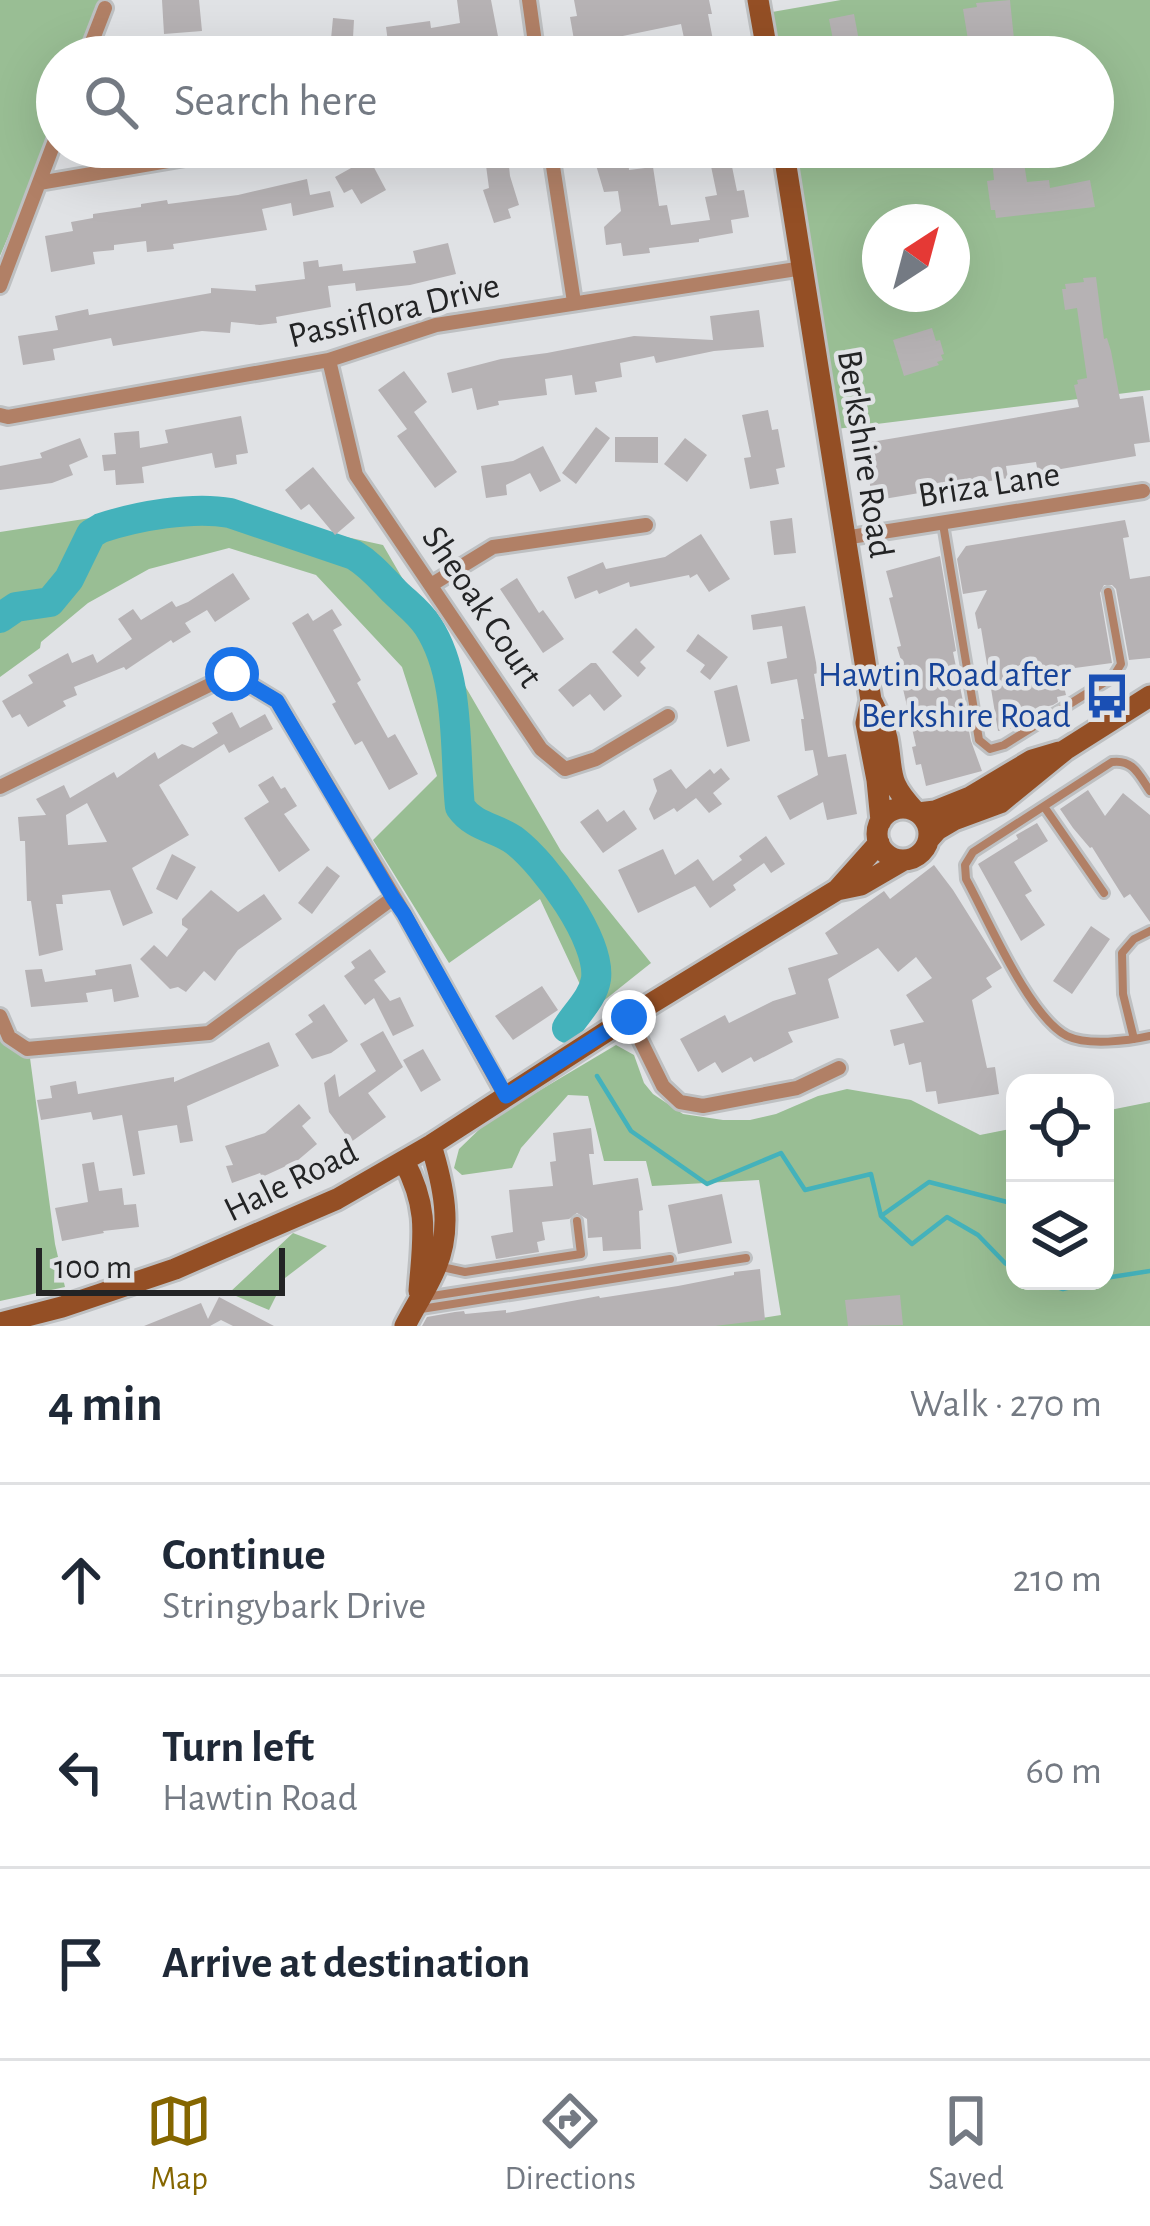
<!DOCTYPE html>
<html lang="en">
<head>
<meta charset="utf-8">
<style>
	:root { --surface:#fff; --page:#f2f2f3; --text:#1f2937; --muted:#747a83; --line:#e0e1e3; --accent:#856600 }
	body { margin:0; font-family:"Alegreya Sans",sans-serif; background:var(--page); color:var(--text) }
	.controls { position:absolute; right:36px; bottom:36px; display:grid; overflow:hidden; border-radius:24px; box-shadow:0 12px 48px #0002 }
	.controls button { width:108px; height:108px; display:grid; place-items:center; padding:0; border:0; border-bottom:3px solid var(--line); background:var(--surface); color:var(--text); font:60px sans-serif }
	.compass { position:absolute; left:862px; top:204px; width:108px; height:108px; border-radius:50%; background:var(--surface); box-shadow:0 12px 48px #0002; rotate:36deg }
	.scale { position:absolute; left:36px; bottom:30px; width:249px; box-sizing:border-box; padding-left:12px; border:6px solid #232425; border-top:0; font-size:33px; line-height:42px; white-space:nowrap; color:#232425; -webkit-text-stroke:9px #e0e2e5; paint-order:stroke }
	.stop { position:absolute; width:36px; height:36px; margin:-27px; border:9px solid #1a73e8; border-radius:50%; background:#fff }
	.stop.end { background:#1a73e8; border-color:#fff; box-shadow:0 3px 12px #0008 }
	.list { margin:0; padding:0; list-style:none }
	h2 { display:flex; justify-content:space-between; align-items:center; height:156px; margin:0; padding:0 48px; font-size:51px }
	h2 small { font-size:39px; font-weight:400; color:var(--muted) }
	.list li { display:grid; grid-template-columns:78px 1fr auto; gap:36px; align-items:center; box-sizing:border-box; height:192px; padding:0 48px; border-top:3px solid var(--line) }
	.list b { display:block; font-size:45px; white-space:nowrap }
	.list p { margin:0; font-size:39px; white-space:nowrap; color:var(--muted) }
	.list em { font-size:39px; font-style:normal; color:var(--muted) }
	.icon { flex:none; width:66px; height:66px; fill:none; stroke:currentColor; stroke-width:2; stroke-linecap:round; stroke-linejoin:round }
	.map { position:relative; flex:none; width:1150px; height:1326px; overflow:hidden }
	.search { position:absolute; background:var(--surface); box-shadow:0 12px 48px #0002; left:36px; right:36px; top:36px; height:132px; display:flex; align-items:center; gap:30px; box-sizing:border-box; padding:0 42px; border-radius:66px; color:var(--muted); font-size:45px }
	.sheet { height:732px; background:var(--surface) }
	nav { display:flex; justify-content:space-around; align-items:center; box-sizing:border-box; height:168px; border-top:3px solid var(--line); background:var(--surface); font-size:33px; color:var(--muted) }
	nav a { display:grid; justify-items:center; gap:6px }
	nav .on { color:var(--accent) }
	.map>svg:first-child { display:block }
</style>
</head>
<body>
<div class="map">
<svg width="1150" height="1326" viewBox="0 0 1150 1326">
	<rect width="100%" height="100%" fill="#e0e2e5"/>
	<path fill="#99be94" fill-rule="evenodd" d="M0,0H108L84,57H57V121L0,256Z
		M841,0H1150V390L828,430L782,147H1093V57H768L761,14ZM880,222H952V294H880Z
		M241,503L296,526L383,545L561,851L651,963L592,1010L540,899L449,963L373,840L437,776L402,667L316,575L229,548L149,569L88,603L41,642L40,648L0,677V532L123,513Z
		M0,1032L10,1044L30,1058L55,1244L65,1287L0,1301Z
		M616,1045L634,1055L644,1083L653,1094L683,1114L723,1120H750L776,1114L818,1096L847,1089L911,1100L980,1135L1015,1128V1281H1105V1111L1150,1102V1326H710L781,1315L759,1180L652,1186L646,1161H604L588,1096L568,1095L521,1148L512,1168L462,1175L454,1168L459,1149L488,1121Z
		M293,1233L327,1246L285,1278L269,1310L229,1293Z"/>
	<g fill="none" stroke-linecap="round" stroke-linejoin="round">
		<path stroke="#44b2bb" stroke-width="4.5" d="M597,1076L631,1131L707,1184L781,1153L805,1190L871,1174L881,1216L929,1182L1015,1204
			M881,1216L912,1244L947,1217L978,1235L1005,1263L1015,1269
			M1105,1278L1150,1271
			M1040,1281L1063,1289L1093,1281"/>
		<path stroke="#44b2bb" stroke-width="30" d="M0,618L16,607L50,602L69,579L91,534L101,528C137,516 193,506 230,513L354,555C371,565 382,579 395,592C406,603 419,612 428,626C461,677 454,749 460,807C475,828 496,827 515,841C545,864 601,940 596,979C593,998 577,1012 567,1028"/>
	</g>
	<path fill="#b6b2b4" fill-rule="evenodd" d="M162,0H199L202,31L164,34Z
		M457,0H491L502,57H484L483,53L464,57L461,43L434,48L435,57H281L279,43L331,39L333,18L354,20L353,38L388,42L386,27L430,21L431,28L460,23Z
		M574,0H709L712,14H708L716,56L688,57L681,24L613,38L617,57H577L570,17L577,16Z
		M1010,0L1014,39L987,42L986,37L968,40L963,9L977,7L976,3Z
		M854,14L862,57H832L830,45H834L829,19Z
		M464,147H507L510,176L519,205L508,209L511,218L494,223L483,190L489,188L485,158L466,160Z
		M707,147H728L737,191L744,190L749,217L731,220L733,233L699,239V242L649,248L650,253L623,256L621,243L606,245L604,227L621,211L618,191L604,192L593,155L617,149L628,157L629,170L653,167L659,206L667,205L671,225L710,220L705,197L717,195Z
		M1023,156L1027,182L1049,180L1050,188L1090,180L1095,207L996,218L995,210H991L987,181L994,180L992,159Z
		M369,158L386,190L361,204L352,189L344,193L335,177Z
		M307,179L310,195L330,191L334,207L293,216L291,203L262,209L267,230L173,244L174,249L147,252L146,241L114,245V250L93,252L95,264L51,272L45,236L73,231L71,222L93,218V214L141,207V204L167,200L168,204L238,195Z
		M448,243L456,274L410,285L356,291L355,283L328,286L331,307L276,317L277,323L260,325L231,322L230,333L202,331L113,346L111,338L53,349L55,360L23,365L18,336L58,330L55,316L88,309L89,315L211,293V288L256,291L255,285L305,279L303,262L318,260L319,267L342,264L343,271L416,263L413,251Z
		M1096,277L1104,339L1107,338L1111,351L1120,399L1143,396L1150,442L1134,444L1136,456L1038,473L1036,462L1006,466L1008,478L872,501L865,443L1079,407L1074,385L1078,384L1077,380L1087,378L1077,308L1065,310L1062,289H1066L1065,284L1084,282L1083,278Z
		M759,310L764,347L714,351L656,363L654,356L620,363L622,377L595,382L597,392L575,395L572,375L545,379L547,395L498,401L499,405L477,410L472,388L452,393L447,373L501,359L547,353L634,336L713,340L710,316Z
		M932,328L936,341L940,340L944,354L941,355L943,360L937,362L939,365L904,376L893,340Z
		M404,371L427,402L414,412L457,472L435,488L397,436L407,429L378,390Z
		M768,410L772,430L778,429L785,467L776,469L779,484L750,489L744,458L751,457L742,415Z
		M241,416L248,453L236,455L237,464L215,468L212,453L142,467L144,483L116,485L115,470L104,471L102,455L116,454L114,433L139,431L140,448L168,443L165,430Z
		M596,427L610,438L576,484L562,473Z
		M615,437H658V463L615,462Z
		M80,438L88,457L69,465L73,475L52,483L0,490V466L42,458L40,453Z
		M685,438L707,455L687,482L664,464Z
		M543,446L561,481L540,492L530,473L506,485L507,495L486,498L481,466L513,461Z
		M313,467L355,518L335,535L309,504L301,510L285,490Z
		M792,518L796,553L774,555L770,521Z
		M1125,520L1129,537L1123,538L1130,579L1150,576V658L1129,660L1116,589L1112,585H1104L1100,593L1112,663L1060,670L1066,695L1057,697L1058,702L1053,705L1037,709L1038,713L1022,717L1023,723L1018,727L998,731L981,628L978,629L975,613L987,590L963,594L957,559L966,546Z
		M701,534L730,579L709,592L697,574L690,578L689,575L630,587L629,582L599,594L597,590L575,599L567,577L603,562L606,569L665,557Z
		M940,556L956,651L953,652L971,741L982,771L926,786L921,764L916,765L912,747L916,746L899,671L904,670L897,647L901,646L889,598L893,597L886,571Z
		M233,573L250,599L215,622L207,610L185,623L191,632L173,643L171,640L126,670L124,667L74,687L77,695L63,701L66,706L28,727L20,714L12,718L2,701L33,683L28,675L68,653L72,663L93,654L97,663L132,639L118,619L133,609L141,620L172,601L176,607L188,602Z
		M517,578L539,613L543,610L564,639L543,653L500,589Z
		M805,606L818,673L814,674L828,757L846,754L857,814L827,820L823,802L790,820L777,796L818,775L813,750L805,751L801,719H804L797,679L771,684L767,662L787,658L782,626L753,630L751,615Z
		M332,609L342,625L333,630L361,680L357,683L388,738L395,734L418,774L389,790L362,741L355,745L332,704L336,702L292,623L308,613L313,621Z
		M636,628L655,647L640,662L646,668L638,677L612,652Z
		M698,634L728,657L710,680L700,672L705,665L686,651Z
		M591,663H596L622,696L604,711L590,694L573,707L558,690Z
		M737,685L750,741L727,747L714,691Z
		M232,712L240,728L265,714L273,729L229,753L224,744L159,785L189,835L132,868L153,913L123,926L110,890L62,895L63,904H56L63,950L39,956L31,901H27L25,841H20L18,817L46,815L36,799L64,785L70,798L114,772L117,778L155,752L158,759L182,744L193,748L218,733L212,723ZM87,803L107,842L68,845L66,815Z
		M721,768L730,779L713,793L722,804L709,813L696,798L677,812L674,808L654,820L649,809L657,791L653,779L671,769L686,789L710,769L714,774Z
		M273,776L281,789L285,787L297,806L284,814L310,850L279,872L244,818L269,802L258,785Z
		M1088,790L1105,816L1123,793L1150,815V922L1130,894L1124,898L1092,847L1090,848L1073,828L1060,809Z
		M598,809L607,822L624,810L637,829L603,853L580,822Z
		M1037,823L1048,841L1014,862L1032,891L1025,895L1045,925L1021,941L978,864L1018,839L1016,835Z
		M766,836L785,864L771,873L764,863L733,885L736,890L710,908L695,886L638,913L618,870L663,849L675,875L698,859L713,881L742,860L739,856Z
		M172,854L196,867L177,900L156,889Z
		M934,865L953,890L1002,968L986,978L992,987L972,1000L987,1068L995,1067L999,1094L938,1104L936,1091L926,1092L921,1062L909,1065L904,1043L894,1046L890,1030L924,1022L906,995L932,978L916,957L898,972L878,948L828,979L839,1018L788,1032L793,1042L754,1062L751,1057L722,1073L715,1062L698,1072L680,1039L725,1015L729,1023L773,1001L796,994L788,968L838,954L825,933L884,891L890,899Z
		M327,866L340,876L312,914L298,903Z
		M211,890L238,912L264,894L282,919L238,950L215,981L204,971L186,992L178,987L170,989L140,959L154,945L167,957L188,929L182,925V919Z
		M1091,926L1110,939L1072,994L1053,981Z
		M370,949L386,972L374,980L390,1001L400,997L414,1026L393,1036L374,998L365,1005L344,976L355,968L351,962Z
		M131,964L139,997L114,1002L112,989L86,993L88,1002L31,1007L25,970L42,969L45,982L96,975L95,970Z
		M542,986L558,1010L513,1040L495,1016Z
		M324,1004L348,1041L331,1053L312,1059L295,1034L313,1022L308,1015Z
		M383,1031L403,1067L368,1093L386,1117L351,1142L329,1112L324,1083L335,1074L339,1097L376,1071L360,1044Z
		M269,1042L279,1066L187,1106L193,1141L180,1143L177,1125L138,1131L145,1174L133,1176L122,1115L93,1120L91,1112L41,1120L37,1100L52,1098L50,1086L76,1081L78,1094L174,1077V1082Z
		M423,1049L441,1080L421,1092L403,1060Z
		M299,1104L311,1118L302,1126L317,1144L297,1161L262,1177L260,1173L232,1183L226,1166L233,1165L225,1146L265,1133Z
		M591,1128L594,1154H589L593,1185L638,1178L643,1210L639,1211L641,1249L603,1251L602,1237L588,1238L587,1219L577,1213L569,1219L542,1222L545,1240L537,1242L539,1252L496,1259L491,1236L513,1232L509,1190L553,1186L550,1162L556,1161L553,1133Z
		M94,1162L99,1191L122,1188L124,1205L136,1204L139,1227L103,1231L104,1233L62,1241L55,1208L88,1202L82,1164Z
		M722,1194L732,1243L678,1254L668,1205Z
		M760,1269L765,1320L715,1326H422L427,1317L455,1312L464,1311L465,1314L506,1310V1313L599,1296L600,1298L678,1286L734,1275V1272Z
		M900,1295L903,1325L848,1326L845,1300Z
		M219,1297L274,1326H233L221,1320L210,1326H144L201,1303L208,1319Z"/>
	<g fill="none" stroke-linecap="round" stroke-linejoin="round">
		<g stroke="#bec0c2" stroke-width="14">
			<path id="lane" d="M943,524L979,740L990,749L1004,745L1113,677L1121,664L1108,592
				M1150,791C1139,775 1133,759 1112,762L973,852L965,865L966,879C987,917 1029,1017 1067,1036C1088,1046 1128,1041 1150,1036
				M1045,808L1104,893
				M1134,1039L1123,994L1122,953L1134,939L1150,931
				M437,1266L465,1272L581,1254L577,1221
				M426,1297L670,1259
				M421,1309L746,1258"/>
		</g>
		<g stroke="#bec0c2" stroke-width="20">
			<path id="street" d="M529,0L537,57
				M86,57L105,8
				M550,147L574,302
				M39,183L250,147
				M0,286L57,135
				M329,360L356,475L541,749L565,769L596,759L668,716
				M0,415L8,417L329,360L436,325L803,268
				M844,538L1143,491
				M431,585L493,547L646,525
				M0,787L232,674L277,701L404,913L505,1096
				M0,1016L9,1037L27,1049L209,1033L393,898
				M629,1017L663,1086L680,1102L703,1106L797,1088L839,1068"/>
		</g>
		<g stroke="#bec0c2" stroke-width="27">
			<path id="secondary" d="M758,0L768,57
				M783,147L871,700C877,712 884,725 887,738C894,775 886,780 915,811
				M871,700L866,723L877,780L881,821
				M877 834a26 26 0 1 1 52 0a26 26 0 1 1-52 0Z
				M918,813L935,811L970,797L1032,760L1059,752
				M929,839L937,830L954,820L1000,803L1065,750L1150,696
				M837,890L861,885L904,860
				M404,1161C430,1210 423,1238 419,1291
				M0,1323L62,1307L175,1269L337,1199L431,1145L629,1017L837,890L879,843
				M405,1326C415,1306 428,1287 436,1267C453,1227 443,1184 431,1145"/>
		</g>
		<use href="#lane" stroke="#b18066" stroke-width="8"/>
		<use href="#street" stroke="#b18066" stroke-width="14"/>
		<use href="#secondary" stroke="#944f25" stroke-width="21"/>
	</g>
	<g fill="none" stroke-linecap="round" stroke-linejoin="round">
		<path stroke="#1a73e8" stroke-width="15" d="M232,674L277,701L393,898L404,914L506,1096L629,1017"/>
	</g>
	<defs>
		<g id="bus-bare" transform="scale(3.6)"><path d="M-5-6H5V4H4V6H2V4H-2V6H-4V4H-5ZM-3.5-4V0h7V-4ZM-3.5 1.2v1.5H-2V1.2ZM2 1.2v1.5H3.5V1.2Z" fill="#1a4fb4" stroke="#e0e2e5" stroke-width="2.5" paint-order="stroke"/></g>
	</defs>
	<g fill-rule="evenodd">
		<use href="#bus-bare" x="1107" y="696"/>
	</g>
	<g text-anchor="middle" dominant-baseline="central" stroke-width="9" stroke-linejoin="round" paint-order="stroke">
		<g font-size="36" fill="#232425" stroke="#e0e2e5">
			<text transform="translate(394 311) rotate(-14)">Passiflora Drive</text>
			<text transform="translate(865 454) rotate(81)">Berkshire Road</text>
			<text transform="translate(989 485) rotate(-9)">Briza Lane</text>
			<text transform="translate(482 607) rotate(56)">Sheoak Court</text>
			<text transform="translate(291 1181) rotate(-26)">Hale Road</text>
		</g>
		<g font-size="36" fill="#164399" stroke="#e0e2e5" text-anchor="end">
			<text x="1071" y="675">Hawtin Road after<tspan x="1071" dy="41">Berkshire Road</tspan></text>
		</g>
	</g>
</svg>
<div class="controls">
<button><svg class="icon" aria-label="locate" viewBox="0 0 24 24"><circle cx="12" cy="12" r="6"/><path d="M12 2v4M12 18v4M2 12h4M18 12h4"/></svg></button>
<button><svg class="icon" aria-label="layers" viewBox="0 0 24 24"><path d="M12 4l9 5-9 5-9-5zM3 14l9 5 9-5"/></svg></button>
</div>
<svg class="compass" viewBox="-18 -18 36 36"><path d="M0-13l5 13h-10z" fill="#e53935"/><path d="M0 13l5-13h-10z" fill="#747a83"/></svg>
<div class="scale">100 m</div>
<div class="stop" style="left:232px;top:674px"></div>
<div class="stop end" style="left:629px;top:1017px"></div>
<div class="search"><svg class="icon" aria-label="search" viewBox="0 0 24 24"><circle cx="10" cy="10" r="6"/><path d="M15 15l6 6"/></svg>Search here</div>
</div>
<section class="sheet">
<h2>4 min<small>Walk · 270 m</small></h2>
<ul class="list">
<li><svg class="icon" aria-label="ahead" viewBox="0 0 24 24"><path d="M12 20V5M6 11l6-6 6 6"/></svg><div><b>Continue</b><p>Stringybark Drive</p></div><em>210 m</em></li>
<li><svg class="icon" aria-label="left" viewBox="0 0 24 24"><path d="M17 20v-9H6M10 6l-5 5 5 5"/></svg><div><b>Turn left</b><p>Hawtin Road</p></div><em>60 m</em></li>
<li><svg class="icon" aria-label="arrive" viewBox="0 0 24 24"><path d="M6 21V4h12l-3 4 3 4H6"/></svg><div><b>Arrive at destination</b></div></li>
</ul>
</section>
<nav>
<a class="on"><svg class="icon" aria-label="map" viewBox="0 0 24 24"><path d="M3 6l6-2 6 2 6-2v14l-6 2-6-2-6 2zM9 4v14M15 6v14"/></svg>Map</a>
<a><svg class="icon" aria-label="directions" viewBox="0 0 24 24"><path d="M12 3l9 9-9 9-9-9zM9 14v-3h6M13 9l2 2-2 2"/></svg>Directions</a>
<a><svg class="icon" aria-label="saved" viewBox="0 0 24 24"><path d="M7 4h10v16l-5-4-5 4z"/></svg>Saved</a>
</nav>
</body>
</html>
